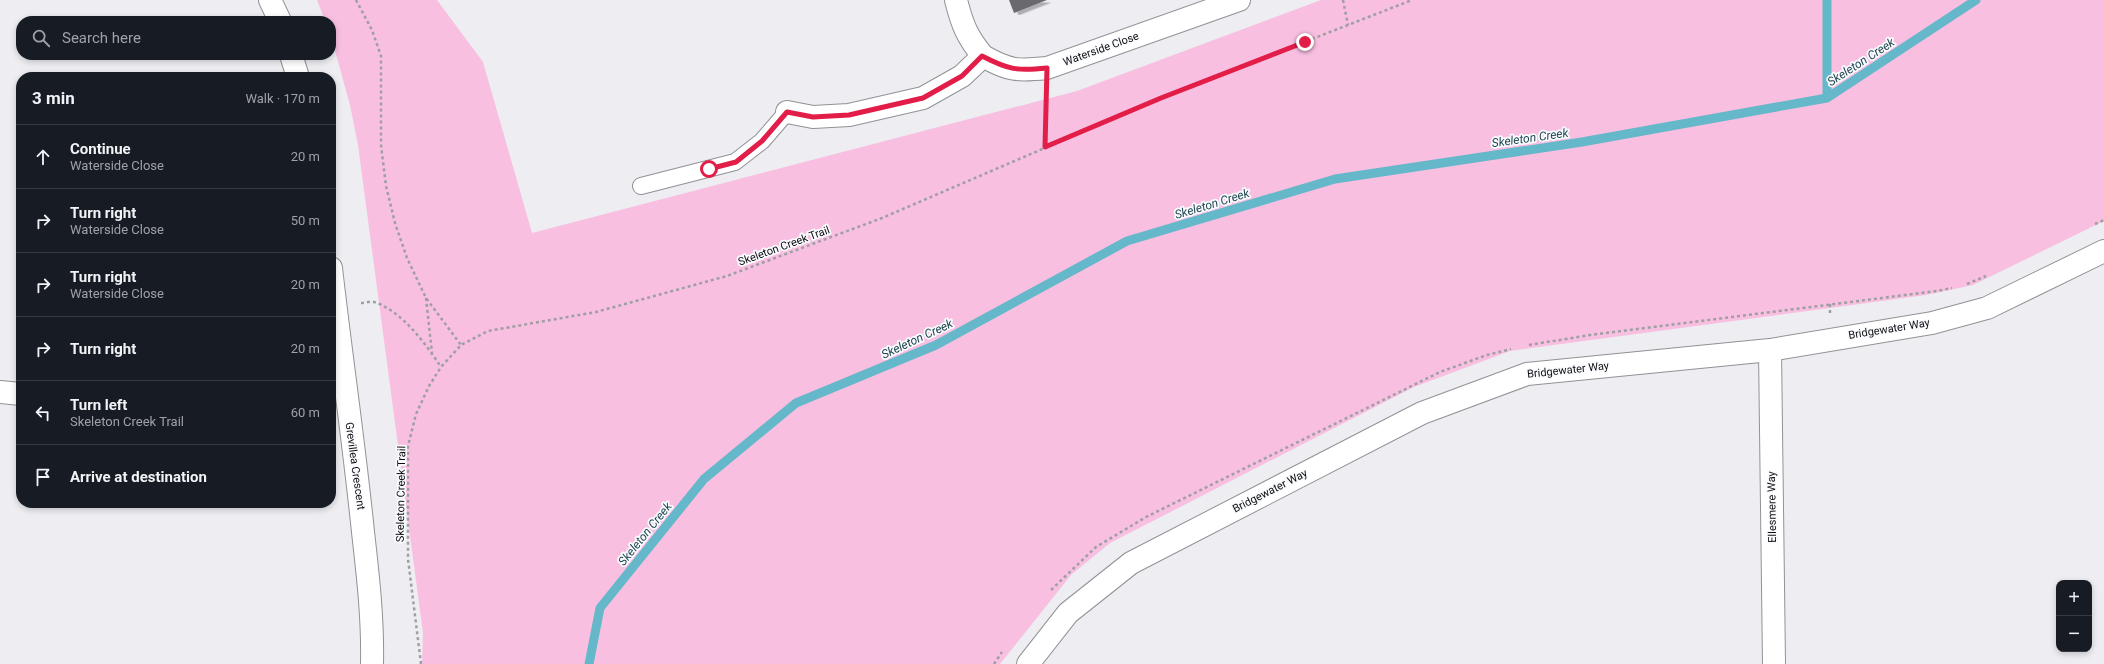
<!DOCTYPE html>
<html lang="en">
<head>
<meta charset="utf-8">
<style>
	:root { --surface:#171b24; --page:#242831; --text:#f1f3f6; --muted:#9ea1a6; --line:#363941 }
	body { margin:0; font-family:Roboto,sans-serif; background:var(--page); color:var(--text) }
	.controls { position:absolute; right:12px; bottom:12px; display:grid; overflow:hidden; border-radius:8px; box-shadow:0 2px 6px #0003 }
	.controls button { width:36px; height:36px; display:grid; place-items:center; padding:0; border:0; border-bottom:1px solid var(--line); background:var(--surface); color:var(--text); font:20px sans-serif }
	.stop { position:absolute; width:12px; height:12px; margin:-9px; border:3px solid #e11d48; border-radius:50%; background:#fff }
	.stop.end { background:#e11d48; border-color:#fff; box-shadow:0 1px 4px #0008 }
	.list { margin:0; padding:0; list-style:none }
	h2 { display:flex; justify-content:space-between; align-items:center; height:52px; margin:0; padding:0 16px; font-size:17px }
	h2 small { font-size:13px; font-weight:400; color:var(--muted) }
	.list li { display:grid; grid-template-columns:26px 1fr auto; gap:12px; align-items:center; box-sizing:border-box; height:64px; padding:0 16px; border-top:1px solid var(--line) }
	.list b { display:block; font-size:15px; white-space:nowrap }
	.list p { margin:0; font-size:13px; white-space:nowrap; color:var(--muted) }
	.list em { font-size:13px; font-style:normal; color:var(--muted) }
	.icon { flex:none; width:22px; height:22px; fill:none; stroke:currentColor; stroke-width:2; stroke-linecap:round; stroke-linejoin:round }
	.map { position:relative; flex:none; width:2104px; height:664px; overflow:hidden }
	.search { position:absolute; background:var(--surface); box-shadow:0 2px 6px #0003; left:16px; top:16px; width:320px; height:44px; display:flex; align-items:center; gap:10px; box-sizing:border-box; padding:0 14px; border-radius:16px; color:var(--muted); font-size:15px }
	.panel { position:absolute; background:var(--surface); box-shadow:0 2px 6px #0003; left:16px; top:72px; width:320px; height:436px; border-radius:16px }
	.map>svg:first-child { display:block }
</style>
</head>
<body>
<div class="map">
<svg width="2104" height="664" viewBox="0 0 2104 664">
	<defs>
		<filter id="shadow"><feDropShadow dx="4.5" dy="2.5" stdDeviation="0" flood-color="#0004"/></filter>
	</defs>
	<rect width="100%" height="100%" fill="#ededf2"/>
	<path fill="#f8bfe1" d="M317,0H437L483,62L532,233L1077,91L1321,0H2104V221L1973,285L1926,295L1510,351L1414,387L1110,543L1071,575L1000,664H422L423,633L358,145L350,105L331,36V21H325Z"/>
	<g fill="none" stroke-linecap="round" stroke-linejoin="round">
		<path stroke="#65b8c9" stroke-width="9" d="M1827,98V0
			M589,664L600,608L704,479L796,403L936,345L1127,241L1335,179L1582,142L1827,98L1976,0"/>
	</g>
	<path fill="#6b696d" filter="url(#shadow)" d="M1009,0H1047L1014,13Z"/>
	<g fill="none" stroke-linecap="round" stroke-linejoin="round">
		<g stroke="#919296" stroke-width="18">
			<path id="lane" d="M641,186L735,162L762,141L787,112"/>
		</g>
		<g stroke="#919296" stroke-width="24">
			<path id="street" d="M270,0L280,21
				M956,0C962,24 967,37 983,56
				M291,55L298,77
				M787,112L813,117L849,115L923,98L962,76L983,56C1009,71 1018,71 1047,68L1239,0
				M331,268C341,356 354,443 363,532C368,576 373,619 372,664
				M1770,350L1774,664
				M0,392L21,394
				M1028,664L1068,613L1131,563L1422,413L1527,374L1770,350L1932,323L1987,308L2104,251"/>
		</g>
		<path stroke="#9f9fa3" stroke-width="2.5" stroke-dasharray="3 3" stroke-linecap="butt" d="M356,0L372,30L381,56V145L386,186L395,223L407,258L426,298L461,345
			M1343,0L1348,25
			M1045,147L1046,96
			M2095,224L2104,220
			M1967,284L1986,276
			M426,298L432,353
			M361,303C365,303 370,301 374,302C402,311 425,343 441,367
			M1830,304V314
			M1529,345L1590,335L1937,291L1952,288
			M1051,590L1096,547L1146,517L1440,372L1487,355L1511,349
			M421,664L408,559V446L416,414L429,386L441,367L461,345L488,331L596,312L727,276L882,218L1161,98L1412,0
			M994,664L1002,652"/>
		<use href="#lane" stroke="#fff" stroke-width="16"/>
		<use href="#street" stroke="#fff" stroke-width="22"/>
	</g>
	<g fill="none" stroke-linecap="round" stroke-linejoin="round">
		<path stroke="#e11d48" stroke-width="5" d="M709,169L736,162L762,141L787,112L813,117L849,115L923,98L962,76L982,56C1009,70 1017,71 1047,68L1045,147L1161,98L1305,42"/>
	</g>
	<g text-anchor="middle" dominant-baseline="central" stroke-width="3.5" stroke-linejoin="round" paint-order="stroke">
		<g font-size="11" fill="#0e0e0f" stroke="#fafbff">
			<text transform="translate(1101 49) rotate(-20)">Waterside Close</text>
			<text transform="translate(784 246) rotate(-20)">Skeleton Creek Trail</text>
			<text transform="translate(1889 329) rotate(-9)">Bridgewater Way</text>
			<text transform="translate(1568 370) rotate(-6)">Bridgewater Way</text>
			<text transform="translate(355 466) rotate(82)">Grevillea Crescent</text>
			<text transform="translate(1270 491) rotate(-27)">Bridgewater Way</text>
			<text transform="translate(401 494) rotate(-89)">Skeleton Creek Trail</text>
			<text transform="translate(1772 507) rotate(-91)">Ellesmere Way</text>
		</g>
		<g font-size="12" font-style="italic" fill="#1f464e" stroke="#fafbff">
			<text transform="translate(1861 62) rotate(-33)">Skeleton Creek</text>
			<text transform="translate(1530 138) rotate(-8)">Skeleton Creek</text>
			<text transform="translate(1212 204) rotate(-17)">Skeleton Creek</text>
			<text transform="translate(917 339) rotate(-25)">Skeleton Creek</text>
			<text transform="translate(645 534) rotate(-51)">Skeleton Creek</text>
		</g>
	</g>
</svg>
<div class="controls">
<button>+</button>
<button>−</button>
</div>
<div class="stop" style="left:709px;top:169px"></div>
<div class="stop end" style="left:1305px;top:42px"></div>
<div class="search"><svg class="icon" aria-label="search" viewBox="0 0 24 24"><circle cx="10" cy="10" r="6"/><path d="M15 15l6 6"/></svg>Search here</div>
<section class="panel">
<h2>3 min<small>Walk · 170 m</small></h2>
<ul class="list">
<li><svg class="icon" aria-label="ahead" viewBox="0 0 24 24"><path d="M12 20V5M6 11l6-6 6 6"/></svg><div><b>Continue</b><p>Waterside Close</p></div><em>20 m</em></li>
<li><svg class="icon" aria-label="right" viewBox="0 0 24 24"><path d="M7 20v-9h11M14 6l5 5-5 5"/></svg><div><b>Turn right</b><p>Waterside Close</p></div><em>50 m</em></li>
<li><svg class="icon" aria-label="right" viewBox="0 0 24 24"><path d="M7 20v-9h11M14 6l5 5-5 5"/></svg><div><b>Turn right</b><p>Waterside Close</p></div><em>20 m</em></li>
<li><svg class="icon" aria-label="right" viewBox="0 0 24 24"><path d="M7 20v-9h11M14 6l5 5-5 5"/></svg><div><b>Turn right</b></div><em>20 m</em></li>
<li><svg class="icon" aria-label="left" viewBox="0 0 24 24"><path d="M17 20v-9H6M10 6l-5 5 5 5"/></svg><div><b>Turn left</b><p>Skeleton Creek Trail</p></div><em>60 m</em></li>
<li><svg class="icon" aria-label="arrive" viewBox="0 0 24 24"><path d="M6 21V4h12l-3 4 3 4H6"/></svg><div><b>Arrive at destination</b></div></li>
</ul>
</section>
</div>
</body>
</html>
